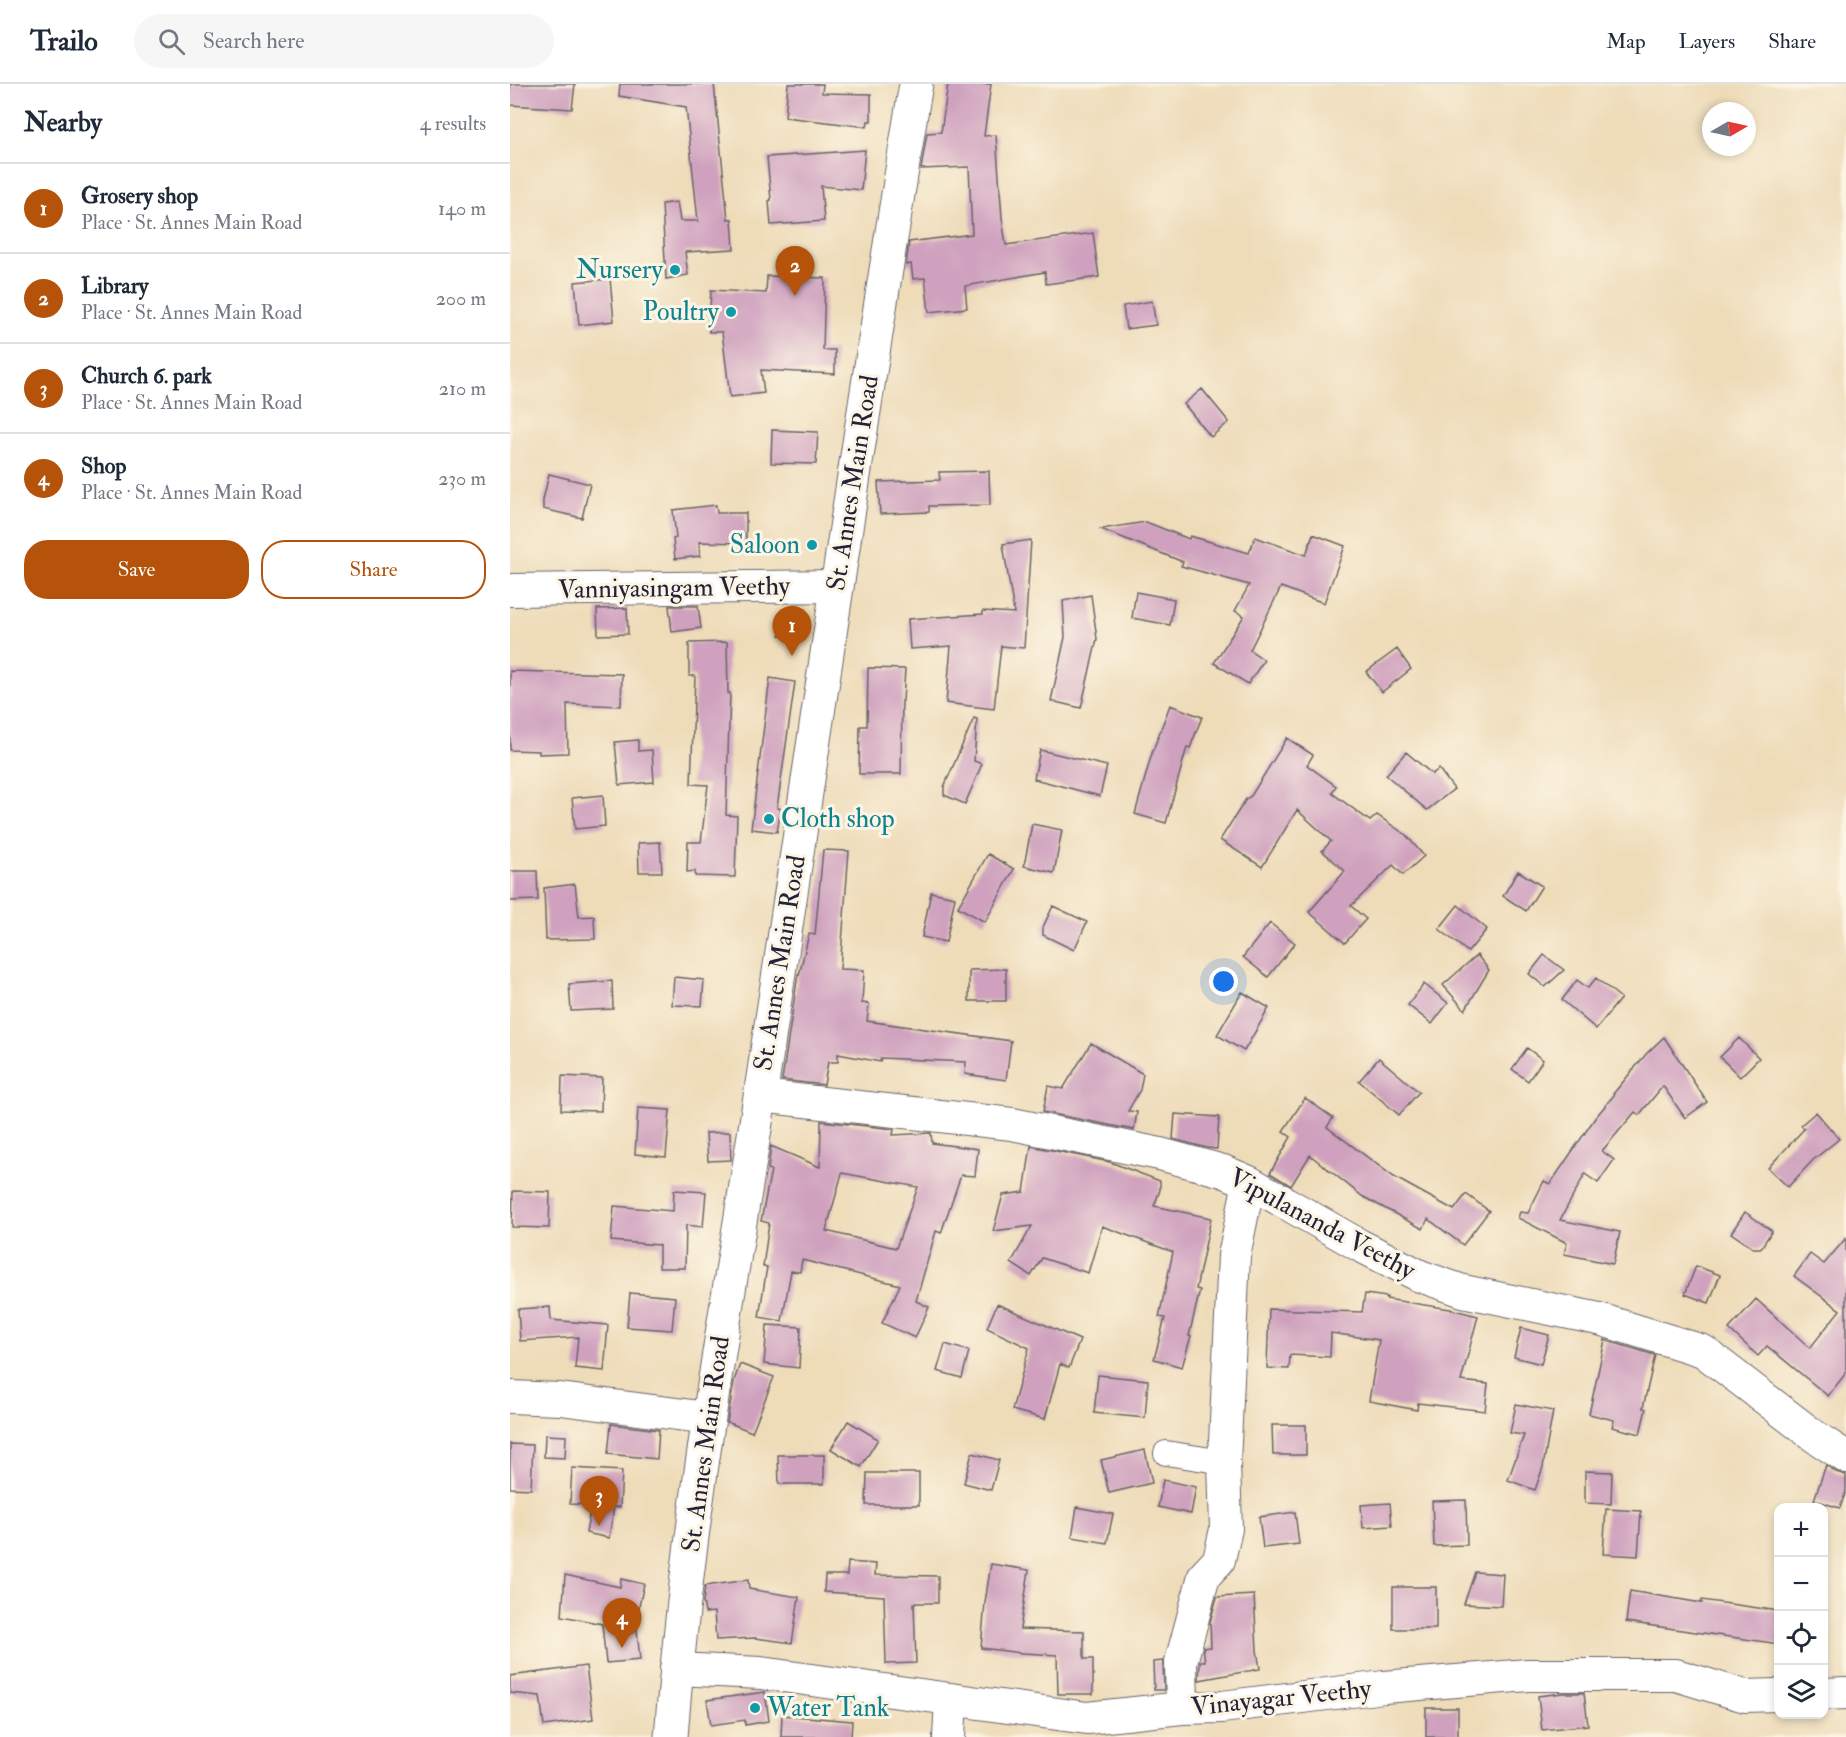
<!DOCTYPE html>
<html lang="en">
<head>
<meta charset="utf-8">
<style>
	:root { --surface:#fff; --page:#f6f6f7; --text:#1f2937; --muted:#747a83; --line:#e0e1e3; --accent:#b45309 }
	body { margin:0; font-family:"IM FELL Double Pica",serif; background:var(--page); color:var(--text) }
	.controls { position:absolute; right:18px; bottom:18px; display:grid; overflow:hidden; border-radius:12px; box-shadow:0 3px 9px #0003 }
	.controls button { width:54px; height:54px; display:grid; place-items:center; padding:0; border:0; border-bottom:2px solid var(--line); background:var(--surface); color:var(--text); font:30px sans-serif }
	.compass { position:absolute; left:1192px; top:18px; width:54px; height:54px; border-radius:50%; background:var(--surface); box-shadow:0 3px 9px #0003; rotate:81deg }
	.you { position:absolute; left:714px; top:898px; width:21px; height:21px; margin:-15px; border:4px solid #fff; border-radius:50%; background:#1a73e8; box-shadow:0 0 0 9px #1a73e833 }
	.badge { display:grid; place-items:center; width:39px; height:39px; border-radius:50%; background:var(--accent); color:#fff; font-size:20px; font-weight:700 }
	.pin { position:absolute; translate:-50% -50px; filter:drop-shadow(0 2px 3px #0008) }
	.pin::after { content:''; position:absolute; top:32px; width:21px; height:18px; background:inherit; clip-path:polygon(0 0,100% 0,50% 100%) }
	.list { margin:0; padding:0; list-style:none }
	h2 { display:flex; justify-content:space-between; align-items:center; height:78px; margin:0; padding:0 24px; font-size:26px }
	h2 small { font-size:20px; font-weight:400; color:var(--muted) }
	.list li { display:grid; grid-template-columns:39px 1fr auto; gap:18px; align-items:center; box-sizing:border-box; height:90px; padding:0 24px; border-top:2px solid var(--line) }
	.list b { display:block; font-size:22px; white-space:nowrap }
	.list p { margin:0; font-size:20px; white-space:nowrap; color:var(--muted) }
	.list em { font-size:20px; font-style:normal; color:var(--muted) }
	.actions { display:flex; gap:12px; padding:18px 24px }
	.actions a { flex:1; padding:14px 0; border:2px solid var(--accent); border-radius:24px; text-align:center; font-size:21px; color:var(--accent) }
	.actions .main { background:var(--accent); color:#fff }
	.icon { flex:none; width:33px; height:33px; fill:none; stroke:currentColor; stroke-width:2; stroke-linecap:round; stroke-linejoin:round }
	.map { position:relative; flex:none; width:1336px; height:1653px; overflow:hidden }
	header { display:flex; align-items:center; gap:36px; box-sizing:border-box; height:84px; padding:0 30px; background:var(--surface); border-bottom:2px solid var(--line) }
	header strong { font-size:28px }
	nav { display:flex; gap:33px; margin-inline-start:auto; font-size:21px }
	.search { width:420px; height:54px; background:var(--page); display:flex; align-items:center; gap:15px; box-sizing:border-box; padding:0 21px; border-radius:33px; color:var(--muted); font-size:22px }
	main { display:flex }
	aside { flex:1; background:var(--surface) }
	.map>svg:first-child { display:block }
</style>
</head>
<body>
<header>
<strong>Trailo</strong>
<div class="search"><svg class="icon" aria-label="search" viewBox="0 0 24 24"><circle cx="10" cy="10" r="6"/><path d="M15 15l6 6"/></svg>Search here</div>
<nav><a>Map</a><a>Layers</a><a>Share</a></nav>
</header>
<main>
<aside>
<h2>Nearby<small>4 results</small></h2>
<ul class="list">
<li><span class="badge">1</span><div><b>Grosery shop</b><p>Place · St. Annes Main Road</p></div><em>140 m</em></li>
<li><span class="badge">2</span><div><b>Library</b><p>Place · St. Annes Main Road</p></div><em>200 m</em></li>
<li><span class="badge">3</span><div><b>Church 6. park</b><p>Place · St. Annes Main Road</p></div><em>210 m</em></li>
<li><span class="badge">4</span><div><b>Shop</b><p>Place · St. Annes Main Road</p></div><em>230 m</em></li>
</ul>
<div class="actions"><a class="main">Save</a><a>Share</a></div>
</aside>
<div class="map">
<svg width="1336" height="1653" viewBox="0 0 1336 1653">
	<rect width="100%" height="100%" fill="#fcf5e5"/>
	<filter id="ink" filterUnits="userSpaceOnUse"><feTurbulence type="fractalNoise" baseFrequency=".0167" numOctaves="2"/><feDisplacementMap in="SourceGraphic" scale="12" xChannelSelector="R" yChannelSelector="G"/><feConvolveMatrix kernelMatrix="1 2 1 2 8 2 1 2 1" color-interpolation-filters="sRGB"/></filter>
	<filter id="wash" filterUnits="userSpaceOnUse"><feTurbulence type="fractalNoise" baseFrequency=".008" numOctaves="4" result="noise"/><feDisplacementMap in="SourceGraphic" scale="24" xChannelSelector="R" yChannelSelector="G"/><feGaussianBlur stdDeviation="1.35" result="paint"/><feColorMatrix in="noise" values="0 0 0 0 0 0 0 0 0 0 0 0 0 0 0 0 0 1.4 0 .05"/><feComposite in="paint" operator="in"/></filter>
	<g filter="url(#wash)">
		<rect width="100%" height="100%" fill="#eedcb9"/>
		<g id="blocks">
			<path fill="#cfa1be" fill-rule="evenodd" d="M0,0H65L62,25L0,21Z
				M110,0H204L218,135H222L224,165L175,168L178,191L156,195L152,120L167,118L170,137H188L176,23L109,12Z
				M278,0H313L312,9L361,10V37H358L357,43L275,33Z
				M438,0H481L474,52L486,51L492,134L496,161L583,149L589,193L536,200L535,188L455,202L457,224L419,228L415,194L403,195L401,180L396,181L399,158L462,150L459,83L411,85L417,49L431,48Z
				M355,66L351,106L311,102L314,137L261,141L259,117L261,116L257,73Z
				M257,192L315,194L313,266H325V290L251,286L254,309L220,313L212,248H199L201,206L256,209Z
				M100,195L104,237L69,241L65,198Z
				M642,217L646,241L616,245L613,222Z
				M692,305L719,338L701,353L674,320Z
				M262,346L308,348L306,380L261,379Z
				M479,387L480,421L419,422V428L370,430L368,398L430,396L429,388Z
				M39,390L80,400L72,434L33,425V416Z
				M206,421L207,429H236V459L189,458L190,472L165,475L163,455L166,454L163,426Z
				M636,438L679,455L680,452L739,469L745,453L796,471L803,450L835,462L814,519L771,503L740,566L754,576L738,600L704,579L734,532L725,527L739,501L671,482L673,478L591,445Z
				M521,456L514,564L491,562L484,625L436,619L441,562L400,565L398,535L473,530V527L504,529L493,460Z
				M626,508L664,515L660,541L622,534Z
				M581,511L587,555L571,624L541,617L555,553L553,517Z
				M159,522H188L191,544L162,548Z
				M117,524L118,550L88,551L87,525Z
				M274,529L295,532L292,554L270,551Z
				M217,558L218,609H220L216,731L227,732L225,793L185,792V787L177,788L178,758H191L198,701L181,700L185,592H179V559Z
				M887,565L901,585L872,608L856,588Z
				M358,584L395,585L393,617H392L391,690H349L350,642H357Z
				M0,587L112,590L111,622L57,620L58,669L29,670V667L0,666Z
				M260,594L285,598L267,724L271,725L267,748L241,745Z
				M660,621L692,633L680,664L677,663L656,739L625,730L642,669Z
				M464,634L467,635L464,677L472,680L455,720L434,711V703Z
				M777,654L803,671L797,681L826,702L822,709L860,737L867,731L896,751L914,772L893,791L883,781L841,822L856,835L835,859L799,828L835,787L812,767L821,757L787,726L752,783L710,756L736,715L741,712Z
				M128,656V667L142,666L144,698L109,701L105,658Z
				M530,666L597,682L590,712L524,695Z
				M896,668L922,690L929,685L944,705L917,726L876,691Z
				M93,711L95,742L65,745L62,714Z
				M522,740L552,746L544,789L514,782Z
				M150,758L152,788H129L128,759Z
				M313,766L339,767L330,885L354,886L352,919L359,920L357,937L501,957L496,996L455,990L456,978L371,974L370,978L328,970V978H318L314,1001L272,996L288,890L289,891L299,850L305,851Z
				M478,770L504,785L475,838L448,823Z
				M0,787H27L28,816L0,817Z
				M1008,787L1032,802L1016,827L993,812Z
				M65,800L69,833L84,832L85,855L36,856L34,804Z
				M421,808L445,813L436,858L412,853Z
				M948,821L977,845L958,868L929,845Z
				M543,822L577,838L564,866L533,851V843Z
				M760,839L785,859L758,893L733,873Z
				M967,871L979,886L955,926L933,901Z
				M1034,871L1054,886L1035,903L1019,890Z
				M496,885V917H459V886Z
				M164,893L194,896L192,922L162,921Z
				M1086,894L1111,914L1086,945L1052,916L1067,896L1078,904Z
				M102,897L103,925L61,927L59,900Z
				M914,900L938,919L922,940L898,921Z
				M732,908L759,924L734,967L707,951Z
				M1154,953L1197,1018L1175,1034L1153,1002L1129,1031L1125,1028L1092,1067L1104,1076L1088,1099L1075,1090L1050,1136L1110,1148L1103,1180L1054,1170L1057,1159L1008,1134L1010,1128L1018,1129L1034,1097L1040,1100L1085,1034L1104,1011L1103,1010L1137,969Z
				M1229,954L1249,974L1230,993L1210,973Z
				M581,959L633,990L630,1006L618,1027L627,1028L624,1046L533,1028L538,1002L553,1005Z
				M1017,964L1033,976L1018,997L1002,985Z
				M869,974L909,1008L889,1031L849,997Z
				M52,992L92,994L91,1027L51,1026Z
				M795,1014L823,1034L817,1043L884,1093L944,1126L956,1110L979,1127L953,1161L918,1135L913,1145L852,1112L800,1071L781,1102L760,1089L781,1053L773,1047Z
				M128,1024L160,1026L156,1073L125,1070Z
				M1306,1028L1329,1055L1303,1076L1278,1103L1258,1084L1294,1045L1291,1041Z
				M665,1030L709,1033L707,1065L697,1064L663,1055Z
				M311,1037L384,1045L383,1051L421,1049L422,1059L468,1065L465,1092L451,1091L431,1149L426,1147L406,1217L419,1223L405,1254L372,1239L390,1201L292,1176L290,1188L281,1187L272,1237L249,1233L257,1183H253L259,1139L251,1137L261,1086L258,1085L261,1062L310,1083ZM332,1089L408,1103L386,1164L316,1147Z
				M220,1048L221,1076L198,1077L196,1049Z
				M521,1062L600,1078L650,1097V1106L644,1122L701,1134L686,1205L690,1206L679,1252H681L672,1283L644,1275L655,1234L649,1233L663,1168L592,1142L578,1189L532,1174L521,1192L501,1179L522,1142L483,1147L493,1111L514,1108Z
				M164,1106L196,1108L193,1143L176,1141L175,1184H149V1161L101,1157L104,1122L163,1127Z
				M3,1107L40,1108L39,1144L2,1143Z
				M1235,1128L1262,1147L1251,1164H1243L1221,1149Z
				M1336,1154V1289L1318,1312L1257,1262L1248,1272L1219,1245L1246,1215L1300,1264L1330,1226L1284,1192L1300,1170L1314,1180Z
				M1186,1182L1210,1191L1199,1219L1175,1210Z
				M120,1209L165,1213L162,1246L117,1243Z
				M855,1210L877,1213L876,1215L940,1225L968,1232L951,1297L978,1300L975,1327L908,1319L907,1326L859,1317L869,1256L821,1249L820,1273L780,1271L779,1285L757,1284L759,1225L852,1228Z
				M487,1220L570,1256L559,1284L550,1280L535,1335L502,1326L519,1264L477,1244Z
				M40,1223L41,1236L98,1241L94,1287L65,1284L68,1253L10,1257L8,1225Z
				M257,1241L291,1243L289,1284L254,1280Z
				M1011,1244L1039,1251L1031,1280L1004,1273Z
				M1095,1256L1145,1271L1133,1324L1136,1325L1130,1350L1102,1343L1104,1336L1079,1330Z
				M435,1260L459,1267L452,1294L427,1287Z
				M230,1280L264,1293L242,1348L217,1338L224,1297Z
				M588,1291L638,1296L635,1334L584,1329Z
				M1006,1320L1043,1327L1033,1383L1025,1406L998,1396L1014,1351L1000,1349Z
				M338,1337L368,1355L351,1383L321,1365Z
				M101,1340L149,1346L147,1375L98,1370Z
				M762,1341H796V1371H763Z
				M35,1351L56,1352L55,1374L34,1373Z
				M0,1360L23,1361L21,1405L0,1404Z
				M635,1366L642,1399L599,1409L591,1376Z
				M462,1369L489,1376L481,1406L454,1399Z
				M268,1371H314V1400H269Z
				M1316,1381L1326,1388L1336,1391V1407L1330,1424L1304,1416Z
				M62,1384L112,1387L110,1423H104L99,1454L76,1449L81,1421L60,1420Z
				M1075,1387L1102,1388L1101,1420L1075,1419Z
				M357,1389H409V1421H356Z
				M653,1396L686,1403L681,1430L648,1423Z
				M956,1416L957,1461L924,1462L922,1417Z
				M880,1419L882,1442L853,1444L851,1421Z
				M567,1423L603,1430L597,1459L562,1453Z
				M1096,1425L1131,1427L1128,1472L1093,1470Z
				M785,1428L789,1460L753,1464L749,1433Z
				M338,1478L366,1480L365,1491L428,1492V1519H404L406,1579L376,1580L374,1512L314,1508L315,1491H337Z
				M481,1480L519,1486L510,1545L574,1547V1575H583V1610H548L547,1571L512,1569L471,1564L475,1518Z
				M965,1488L993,1490L991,1522L954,1520Z
				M55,1491L110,1503L111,1495L134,1500L126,1536L130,1576L96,1579L92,1540L52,1532Z
				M238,1496L239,1505L289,1513L282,1559L245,1554L206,1556L204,1528L195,1529L193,1518L195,1502Z
				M883,1503H926V1545H883Z
				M1120,1507L1192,1519V1516L1269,1527V1560L1116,1538Z
				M744,1511L747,1566L750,1585L689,1596L690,1577H695L693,1564L701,1563L700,1538L707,1513Z
				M653,1577L654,1606H644L643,1578Z
				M76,1582L83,1635L34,1642L30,1612L0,1609V1592Z
				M255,1608L259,1637L235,1641V1636L201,1641L197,1616Z
				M1053,1609H1074L1078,1641L1032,1646L1028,1612Z
				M916,1624H948V1653H916Z
				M272,1631L342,1637L341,1653H271Z"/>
		</g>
	</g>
	<g filter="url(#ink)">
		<use href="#blocks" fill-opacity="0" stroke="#696367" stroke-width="1.5"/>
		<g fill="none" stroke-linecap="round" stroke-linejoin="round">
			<g stroke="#696367" stroke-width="26">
				<path id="pedestrian" d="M656,1369L714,1378"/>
			</g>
			<g stroke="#696367" stroke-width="34">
				<path id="minor" d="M0,506L327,502
					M250,1012L502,1040L650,1070L713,1087L739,1098L849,1161L910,1192L953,1207L1089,1235L1193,1267L1304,1352L1336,1373
					M0,1313L50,1315L198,1334
					M166,1585L251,1589L577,1634L672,1624L712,1623L874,1603L1018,1591H1166L1235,1612L1268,1611
					M1314,1610L1336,1609
					M672,1624L671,1578L694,1492L709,1476L716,1445L714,1378L724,1172L739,1098
					M439,1653L441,1615"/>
			</g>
			<g stroke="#696367" stroke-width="35">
				<path id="tertiary" d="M161,1653C177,1438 217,1226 250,1013C302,675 350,337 406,0"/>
			</g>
			<use href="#pedestrian" stroke="#fff" stroke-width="24"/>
			<use href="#minor" stroke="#fff" stroke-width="32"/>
			<use href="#tertiary" stroke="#fff" stroke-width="33"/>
		</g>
	</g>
	<g fill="#0f9aa8" stroke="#fcf5e5" stroke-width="2">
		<circle cx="165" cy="186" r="6"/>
		<circle cx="221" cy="228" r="6"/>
		<circle cx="302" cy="461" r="6"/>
		<circle cx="259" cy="735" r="6"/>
		<circle cx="245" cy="1624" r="6"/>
	</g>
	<g text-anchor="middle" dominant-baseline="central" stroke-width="6" stroke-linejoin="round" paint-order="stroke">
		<g font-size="26" fill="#0d838f" stroke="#fcf5e5" text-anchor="end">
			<text x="153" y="186">Nursery</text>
			<text x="209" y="228">Poultry</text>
			<text x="290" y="461">Saloon</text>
			<text x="271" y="735" text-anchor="start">Cloth shop</text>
			<text x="257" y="1624" text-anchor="start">Water Tank</text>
		</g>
		<g font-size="26" fill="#22223b" stroke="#fcf5e5">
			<text transform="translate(343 399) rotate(-81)">St. Annes Main Road</text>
			<text transform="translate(164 504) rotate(-1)">Vanniyasingam Veethy</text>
			<text transform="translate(270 879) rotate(-81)">St. Annes Main Road</text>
			<text transform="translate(812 1140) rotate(28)">Vipulananda Veethy</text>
			<text transform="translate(196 1360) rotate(-82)">St. Annes Main Road</text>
			<text transform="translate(771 1614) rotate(-6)">Vinayagar Veethy</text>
		</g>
	</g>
</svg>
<div class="controls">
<button>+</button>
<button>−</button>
<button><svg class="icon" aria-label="locate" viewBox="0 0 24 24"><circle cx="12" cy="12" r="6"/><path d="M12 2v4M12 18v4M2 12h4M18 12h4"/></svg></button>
<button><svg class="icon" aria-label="layers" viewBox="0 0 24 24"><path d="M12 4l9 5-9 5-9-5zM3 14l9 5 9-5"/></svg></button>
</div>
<svg class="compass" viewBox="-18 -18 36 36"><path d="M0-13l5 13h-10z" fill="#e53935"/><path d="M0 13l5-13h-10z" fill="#747a83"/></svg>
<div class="you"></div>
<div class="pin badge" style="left:282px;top:572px">1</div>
<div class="pin badge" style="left:285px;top:212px">2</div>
<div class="pin badge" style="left:89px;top:1442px">3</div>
<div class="pin badge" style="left:112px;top:1564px">4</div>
</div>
</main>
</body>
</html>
